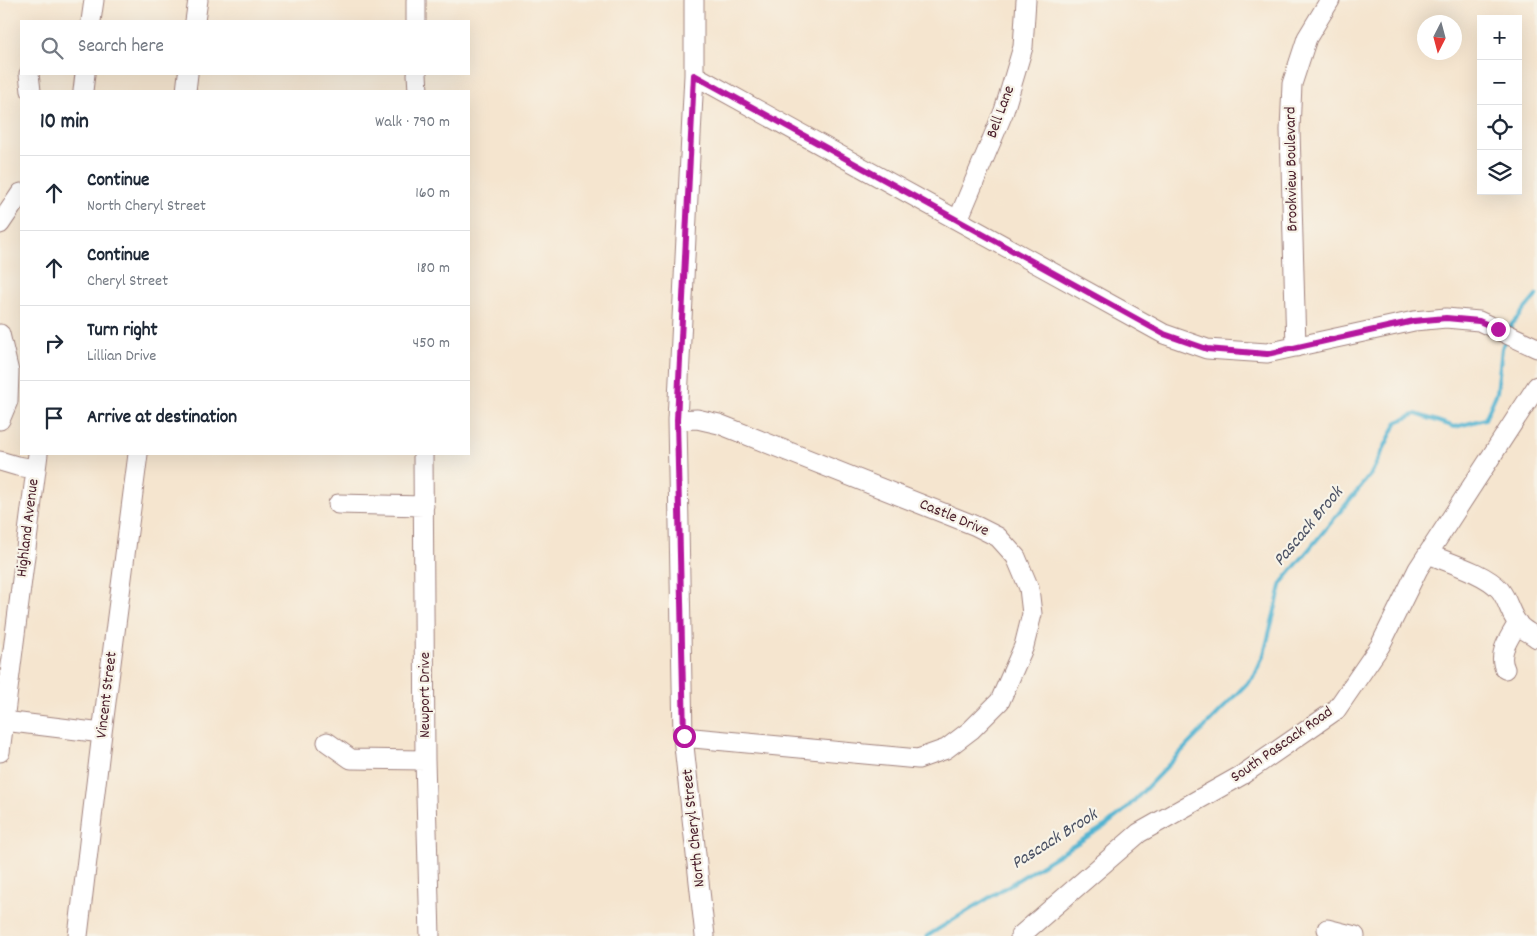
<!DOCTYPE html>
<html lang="en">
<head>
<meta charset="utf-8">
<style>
	:root { --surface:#fff; --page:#f6f6f7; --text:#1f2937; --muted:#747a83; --line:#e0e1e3 }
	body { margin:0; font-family:Dekko,sans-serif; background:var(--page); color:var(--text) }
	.controls { position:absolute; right:15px; top:15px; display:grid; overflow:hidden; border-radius:0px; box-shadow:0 5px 20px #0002 }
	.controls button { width:45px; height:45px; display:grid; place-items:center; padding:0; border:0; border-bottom:1px solid var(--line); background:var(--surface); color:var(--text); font:25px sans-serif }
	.compass { position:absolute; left:1417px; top:15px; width:45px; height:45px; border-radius:50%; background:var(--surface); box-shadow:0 5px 20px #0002; rotate:186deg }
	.stop { position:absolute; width:15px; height:15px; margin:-11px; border:4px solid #b5179e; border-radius:50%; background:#fff }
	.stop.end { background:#b5179e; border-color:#fff; box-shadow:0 1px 5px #0008 }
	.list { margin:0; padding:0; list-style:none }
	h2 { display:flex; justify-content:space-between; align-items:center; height:65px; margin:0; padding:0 20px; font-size:21px }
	h2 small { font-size:16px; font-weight:400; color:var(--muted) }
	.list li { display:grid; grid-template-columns:32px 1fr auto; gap:15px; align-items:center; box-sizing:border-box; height:75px; padding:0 20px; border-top:1px solid var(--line) }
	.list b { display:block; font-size:19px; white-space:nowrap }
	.list p { margin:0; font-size:16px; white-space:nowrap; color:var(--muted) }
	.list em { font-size:16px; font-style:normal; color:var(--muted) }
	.icon { flex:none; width:28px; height:28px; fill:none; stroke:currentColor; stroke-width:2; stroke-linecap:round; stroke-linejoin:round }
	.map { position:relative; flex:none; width:1537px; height:936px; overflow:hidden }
	.search { position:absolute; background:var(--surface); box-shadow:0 5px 20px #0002; left:20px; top:20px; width:450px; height:55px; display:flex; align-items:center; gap:12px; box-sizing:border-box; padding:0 18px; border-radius:0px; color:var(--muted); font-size:19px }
	.panel { position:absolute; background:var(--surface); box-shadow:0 5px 20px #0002; left:20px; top:90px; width:450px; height:365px; border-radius:0px }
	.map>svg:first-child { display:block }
</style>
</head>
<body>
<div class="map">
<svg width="1537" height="936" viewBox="0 0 1537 936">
	<rect width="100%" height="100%" fill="#f7f3e8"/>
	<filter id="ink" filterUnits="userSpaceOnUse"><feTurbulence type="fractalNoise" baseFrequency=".02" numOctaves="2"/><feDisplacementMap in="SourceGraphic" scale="10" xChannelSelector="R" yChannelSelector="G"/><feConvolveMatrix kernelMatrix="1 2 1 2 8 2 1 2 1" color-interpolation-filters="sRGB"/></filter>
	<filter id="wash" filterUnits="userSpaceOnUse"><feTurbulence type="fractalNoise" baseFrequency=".0096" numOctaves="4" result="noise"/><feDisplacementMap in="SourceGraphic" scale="20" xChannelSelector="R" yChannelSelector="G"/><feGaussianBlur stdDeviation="1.12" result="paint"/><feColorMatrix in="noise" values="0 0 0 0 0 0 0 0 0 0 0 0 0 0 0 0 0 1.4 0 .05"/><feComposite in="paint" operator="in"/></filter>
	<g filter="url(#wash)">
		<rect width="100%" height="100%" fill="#f5e5cf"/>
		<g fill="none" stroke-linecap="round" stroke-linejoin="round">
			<path stroke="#52b4d1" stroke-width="4" d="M1510,329L1512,324L1537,295
				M927,936L1105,826L1125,810L1254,676L1264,654L1282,582L1371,474L1397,422L1416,414L1455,427L1485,419L1497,392L1502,348L1505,340"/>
		</g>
	</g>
	<g filter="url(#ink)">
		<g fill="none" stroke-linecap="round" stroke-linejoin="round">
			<g stroke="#a0827d" stroke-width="21">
				<path id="minor" d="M416,0V21
					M694,0V75L677,420L683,737L705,936
					M91,21L94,0
					M195,21L198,0
					M29,74L31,91
					M417,74L418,91
					M694,75L1164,334L1207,349L1267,353L1414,321L1446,318L1479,321L1537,348
					M83,91L85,74
					M186,91L188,74
					M958,220L1004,111L1023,47L1026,0
					M0,224L21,193
					M0,334L9,372L8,401L0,420
					M1296,347L1290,130L1292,84L1307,38L1330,0
					M677,420L697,419L719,424L976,526L998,537L1016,557L1029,588L1032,614L1024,646L1000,701L971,730L946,749L918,759L683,737
					M423,454L425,760L430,936
					M0,461L17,466L36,469
					M338,504L424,506
					M1428,554C1448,562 1487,574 1500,590C1509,601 1510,617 1521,627C1525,631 1532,634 1537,638
					M1505,669C1497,653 1510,637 1518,623
					M4,721L102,733
					M327,742L351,759L425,760
					M0,752L38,454
					M1327,929L1355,936
					M78,936L102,733L138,454
					M1020,936L1139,833L1242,775L1336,710L1380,646L1418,569L1537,386"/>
			</g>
			<use href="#minor" stroke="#fff" stroke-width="19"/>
		</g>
	</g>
	<g fill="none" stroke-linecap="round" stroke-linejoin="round" filter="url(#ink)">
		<path stroke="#b5179e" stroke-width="6" d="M684,736L677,420L694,75L1164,334L1207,349L1267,354L1414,321L1446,318L1479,321L1498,329"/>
	</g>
	<g text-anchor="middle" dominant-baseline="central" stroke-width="4.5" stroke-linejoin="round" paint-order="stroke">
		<g font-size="16" fill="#4a1f2b" stroke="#f7f3e8">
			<text transform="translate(1001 112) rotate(-70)">Bell Lane</text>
			<text transform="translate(1292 169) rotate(-91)">Brookview Boulevard</text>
			<text transform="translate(954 518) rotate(23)">Castle Drive</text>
			<text transform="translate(28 528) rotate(-83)">Highland Avenue</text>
			<text transform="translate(107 695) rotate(-83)">Vincent Street</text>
			<text transform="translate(425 695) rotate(-90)">Newport Drive</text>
			<text transform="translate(1282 745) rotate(-35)">South Pascack Road</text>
			<text transform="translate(694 828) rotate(-96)">North Cheryl Street</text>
		</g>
		<g font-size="18" font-style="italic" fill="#4d5365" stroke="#f7f3e8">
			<text transform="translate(1309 527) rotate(-50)">Pascack Brook</text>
			<text transform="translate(1055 840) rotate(-32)">Pascack Brook</text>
		</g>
	</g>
</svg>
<div class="controls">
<button>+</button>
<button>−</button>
<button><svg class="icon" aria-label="locate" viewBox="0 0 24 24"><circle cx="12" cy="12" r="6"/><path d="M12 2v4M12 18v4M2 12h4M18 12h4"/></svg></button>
<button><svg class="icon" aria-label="layers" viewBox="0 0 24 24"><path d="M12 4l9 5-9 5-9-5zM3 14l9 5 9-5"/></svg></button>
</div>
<svg class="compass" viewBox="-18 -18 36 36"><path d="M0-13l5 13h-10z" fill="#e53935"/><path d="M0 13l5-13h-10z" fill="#747a83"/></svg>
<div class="stop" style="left:684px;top:736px"></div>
<div class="stop end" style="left:1498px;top:329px"></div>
<div class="search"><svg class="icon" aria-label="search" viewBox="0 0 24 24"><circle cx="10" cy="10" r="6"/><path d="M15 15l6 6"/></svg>Search here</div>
<section class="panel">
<h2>10 min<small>Walk · 790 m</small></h2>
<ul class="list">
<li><svg class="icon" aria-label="ahead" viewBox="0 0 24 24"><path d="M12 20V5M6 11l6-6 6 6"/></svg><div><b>Continue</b><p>North Cheryl Street</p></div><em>160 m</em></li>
<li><svg class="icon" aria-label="ahead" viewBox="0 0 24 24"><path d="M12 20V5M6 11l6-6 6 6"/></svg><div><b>Continue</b><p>Cheryl Street</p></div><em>180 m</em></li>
<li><svg class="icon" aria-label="right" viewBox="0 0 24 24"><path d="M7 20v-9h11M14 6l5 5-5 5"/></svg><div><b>Turn right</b><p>Lillian Drive</p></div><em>450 m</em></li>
<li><svg class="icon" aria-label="arrive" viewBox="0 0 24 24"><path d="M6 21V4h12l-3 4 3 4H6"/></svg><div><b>Arrive at destination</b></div></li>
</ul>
</section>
</div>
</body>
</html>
